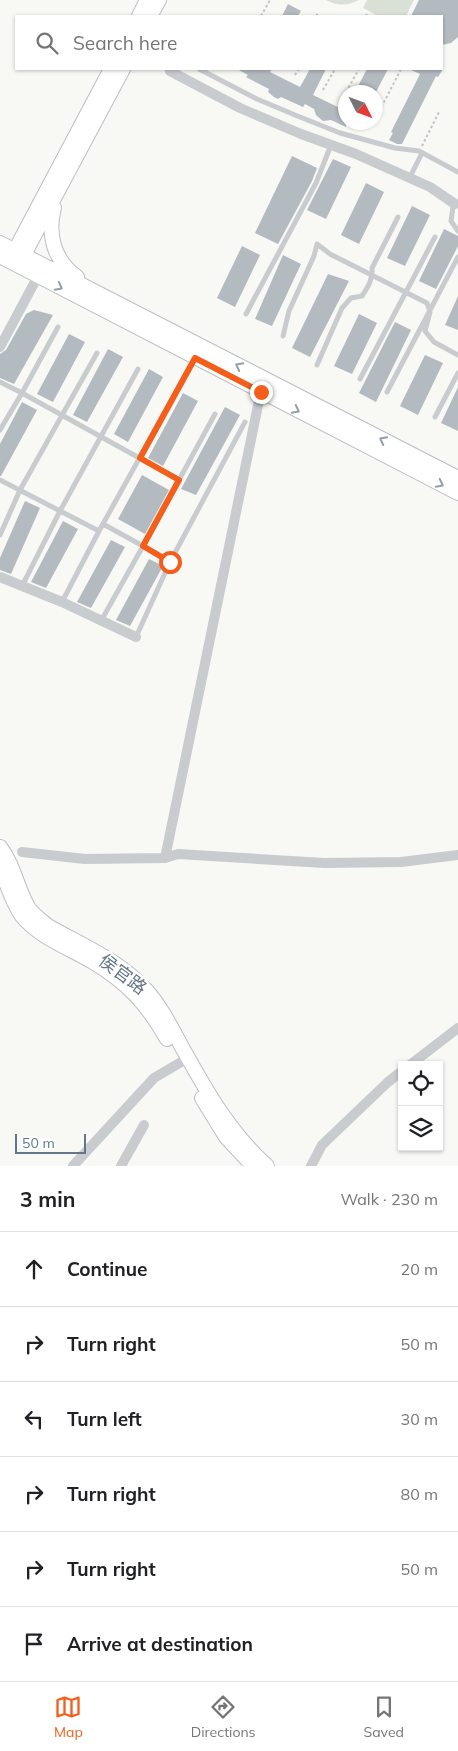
<!DOCTYPE html>
<html lang="en">
<head>
<meta charset="utf-8">
<style>
	:root { --surface:#fff; --page:#f2f2f2; --text:#202124; --muted:#757577; --line:#e0e0e0; --accent:#f35f1b }
	body { margin:0; font-family:Mulish,"Noto Sans SC",sans-serif; background:var(--page); color:var(--text) }
	.controls { position:absolute; right:15px; bottom:15px; display:grid; overflow:hidden; border-radius:0px; box-shadow:0 1px 4px #0004 }
	.controls button { width:45px; height:45px; display:grid; place-items:center; padding:0; border:0; border-bottom:1px solid var(--line); background:var(--surface); color:var(--text); font:25px sans-serif }
	.compass { position:absolute; left:338px; top:85px; width:45px; height:45px; border-radius:50%; background:var(--surface); box-shadow:0 1px 4px #0004; rotate:132deg }
	.scale { position:absolute; left:15px; bottom:12px; width:71px; box-sizing:border-box; padding-left:5px; border:2px solid #647689; border-top:0; font-size:14px; line-height:18px; white-space:nowrap; color:#647689; -webkit-text-stroke:4px #fff; paint-order:stroke }
	.stop { position:absolute; width:15px; height:15px; margin:-11px; border:4px solid #f35f1b; border-radius:50%; background:#fff }
	.stop.end { background:#f35f1b; border-color:#fff; box-shadow:0 1px 5px #0008 }
	.list { margin:0; padding:0; list-style:none }
	h2 { display:flex; justify-content:space-between; align-items:center; height:65px; margin:0; padding:0 20px; font-size:21px }
	h2 small { font-size:16px; font-weight:400; color:var(--muted) }
	.list li { display:grid; grid-template-columns:32px 1fr auto; gap:15px; align-items:center; box-sizing:border-box; height:75px; padding:0 20px; border-top:1px solid var(--line) }
	.list b { display:block; font-size:19px; white-space:nowrap }
	.list em { font-size:16px; font-style:normal; color:var(--muted) }
	.icon { flex:none; width:28px; height:28px; fill:none; stroke:currentColor; stroke-width:2; stroke-linecap:round; stroke-linejoin:round }
	.map { position:relative; flex:none; width:458px; height:1166px; overflow:hidden }
	.search { position:absolute; background:var(--surface); box-shadow:0 1px 4px #0004; left:15px; right:15px; top:15px; height:55px; display:flex; align-items:center; gap:12px; box-sizing:border-box; padding:0 18px; border-radius:0px; color:var(--muted); font-size:19px }
	.sheet { height:515px; background:var(--surface) }
	nav { display:flex; justify-content:space-around; align-items:center; box-sizing:border-box; height:70px; border-top:1px solid var(--line); background:var(--surface); font-size:14px; color:var(--muted) }
	nav a { display:grid; justify-items:center; gap:2px }
	nav .on { color:var(--accent) }
	.map>svg:first-child { display:block }
</style>
</head>
<body>
<div class="map">
<svg width="458" height="1166" viewBox="0 0 458 1166">
	<rect width="100%" height="100%" fill="#f8f8f5"/>
	<path fill="#d9e1d6" d="M326,0H359C347,6 338,6 326,0Z
		M367,0H414L406,16H378L363,8Z"/>
	<path fill="#b3bac0" d="M419,0H458V37L451,43L442,45V16H411Z
		M288,4L301,11L298,16H282Z
		M237,69H272L270,72L300,87L310,69H326L313,95L346,111V127L331,120L323,121L316,115L314,109L305,104L303,107L281,97L278,99L274,97L268,92L269,89L246,77L248,75Z
		M367,69H388L376,92H355Z
		M409,69H443L438,77L436,76L402,144H397L389,140L393,133L391,132L420,74Z
		M292,156L317,168L312,181L278,244L255,233Z
		M333,159L351,167L326,219L307,210Z
		M366,183L384,192L359,244L341,235Z
		M412,206L430,215L405,266L387,258Z
		M444,229L458,236V246L436,289L419,281Z
		M242,246L260,255L235,307L217,298Z
		M283,255L301,264L272,326L255,319Z
		M328,274L349,281L310,357L292,348Z
		M458,296V330L445,325Z
		M34,310L53,315L14,384L0,378V354L6,350L26,314Z
		M359,314L377,323L352,374L334,366Z
		M395,322L411,330L376,402L359,393Z
		M69,334L85,342L53,402L37,394Z
		M108,349L123,357L87,422L73,415Z
		M425,355L443,363L418,415L400,406Z
		M149,369L163,377L128,442L114,434Z
		M458,387V431L441,423Z
		M183,393L198,401L163,466L148,458Z
		M22,402L37,410L1,476H0V444Z
		M225,407L240,415L196,495L181,489Z
		M142,475L169,490L145,534L118,519Z
		M25,501L40,508L11,574L0,570V558Z
		M63,521L78,529L46,588L31,582Z
		M111,540L125,547L91,608L77,602Z
		M149,559L163,566L130,626L116,620Z"/>
	<g fill="none" stroke-linecap="round" stroke-linejoin="round">
		<g stroke="#babfc4" stroke-width="16">
			<path id="secondary" d="M139,16L147,0
				M150,16L159,0
				M54,208C47,234 54,261 77,277
				M0,243L458,478
				M0,256L458,493
				M11,258L111,69
				M20,262L123,69
				M0,847C14,865 17,888 28,907C33,915 41,920 48,926C81,945 121,961 147,991C162,1008 172,1029 183,1049C207,1092 230,1133 267,1166
				M0,867C7,883 12,903 22,916C40,938 70,948 93,962C128,983 147,1004 167,1039
				M202,1098L226,1137L253,1166"/>
		</g>
		<path stroke="#c1c3c6" stroke-width="2" stroke-dasharray="2.5 2.5" stroke-linecap="butt" d="M261,16L270,0
			M316,16L318,13
			M366,16L367,14
			M277,69H278
			M295,75L299,69
			M323,90L335,69
			M346,92L359,69
			M341,101L346,93
			M377,116L401,69
			M422,146L439,112"/>
		<path stroke="#c8cccf" stroke-width="5" d="M199,69L257,99L295,115L340,133L395,148L419,151L458,172
			M410,177L422,153
			M456,202L453,207L451,221L458,231
			M246,314L316,183L331,145
			M58,327L22,393L179,480L143,546L103,524
			M283,336L289,311L314,256L317,244L330,254L427,303L430,312L425,331L434,342L458,355
			M317,365L342,308L351,298L362,296C368,287 373,279 372,268L398,217
			M360,379L435,237
			M0,382L22,393L0,430
			M387,392L458,257
			M435,417L458,373
			M0,480L99,531L195,358
			M179,480L215,414
			M0,535L20,490L97,353
			M170,562L245,422
			M22,586L60,511L138,369
			M62,602L99,531
			M101,621L143,546L170,562L136,637"/>
		<path stroke="#c8cccf" stroke-width="10" d="M170,71L240,108L301,134L356,154L430,187L455,204
			M0,347L38,276
			M0,577L62,602L136,637
			M22,852L85,859L165,858L178,854L324,863L401,862L458,855
			M165,858L262,386
			M410,1065L458,1028
			M73,1166L154,1078L188,1058
			M121,1166L144,1125
			M311,1166L322,1145L388,1082L402,1071"/>
		<use href="#secondary" stroke="#fff" stroke-width="14"/>
	</g>
	<defs><path id="oneway-chevron" d="M-2-3.5L2.5 0L-2 3.5" fill="none" stroke-width="1.6" stroke-linecap="round" stroke-linejoin="round" transform="scale(1.25)"/></defs>
	<g stroke="#929fac">
		<use href="#oneway-chevron" transform="translate(59 287) rotate(28)"/>
		<use href="#oneway-chevron" transform="translate(239 366) rotate(-152)"/>
		<use href="#oneway-chevron" transform="translate(296 410) rotate(27)"/>
		<use href="#oneway-chevron" transform="translate(383 440) rotate(-153)"/>
		<use href="#oneway-chevron" transform="translate(440 484) rotate(27)"/>
	</g>
	<g fill="none" stroke-linecap="round" stroke-linejoin="round">
		<path stroke="#f35f1b" stroke-width="6" d="M170,562L143,546L179,480L140,458L195,358L261,392"/>
	</g>
	<g text-anchor="middle" dominant-baseline="central" stroke-width="5" stroke-linejoin="round" paint-order="stroke">
		<g font-size="18" fill="#647689" stroke="#fff">
			<text transform="translate(123 974) rotate(37)">侯官路</text>
		</g>
	</g>
</svg>
<div class="controls">
<button><svg class="icon" aria-label="locate" viewBox="0 0 24 24"><circle cx="12" cy="12" r="6"/><path d="M12 2v4M12 18v4M2 12h4M18 12h4"/></svg></button>
<button><svg class="icon" aria-label="layers" viewBox="0 0 24 24"><path d="M12 4l9 5-9 5-9-5zM3 14l9 5 9-5"/></svg></button>
</div>
<svg class="compass" viewBox="-18 -18 36 36"><path d="M0-13l5 13h-10z" fill="#e53935"/><path d="M0 13l5-13h-10z" fill="#757577"/></svg>
<div class="scale">50 m</div>
<div class="stop" style="left:170px;top:562px"></div>
<div class="stop end" style="left:261px;top:392px"></div>
<div class="search"><svg class="icon" aria-label="search" viewBox="0 0 24 24"><circle cx="10" cy="10" r="6"/><path d="M15 15l6 6"/></svg>Search here</div>
</div>
<section class="sheet">
<h2>3 min<small>Walk · 230 m</small></h2>
<ul class="list">
<li><svg class="icon" aria-label="ahead" viewBox="0 0 24 24"><path d="M12 20V5M6 11l6-6 6 6"/></svg><div><b>Continue</b></div><em>20 m</em></li>
<li><svg class="icon" aria-label="right" viewBox="0 0 24 24"><path d="M7 20v-9h11M14 6l5 5-5 5"/></svg><div><b>Turn right</b></div><em>50 m</em></li>
<li><svg class="icon" aria-label="left" viewBox="0 0 24 24"><path d="M17 20v-9H6M10 6l-5 5 5 5"/></svg><div><b>Turn left</b></div><em>30 m</em></li>
<li><svg class="icon" aria-label="right" viewBox="0 0 24 24"><path d="M7 20v-9h11M14 6l5 5-5 5"/></svg><div><b>Turn right</b></div><em>80 m</em></li>
<li><svg class="icon" aria-label="right" viewBox="0 0 24 24"><path d="M7 20v-9h11M14 6l5 5-5 5"/></svg><div><b>Turn right</b></div><em>50 m</em></li>
<li><svg class="icon" aria-label="arrive" viewBox="0 0 24 24"><path d="M6 21V4h12l-3 4 3 4H6"/></svg><div><b>Arrive at destination</b></div></li>
</ul>
</section>
<nav>
<a class="on"><svg class="icon" aria-label="map" viewBox="0 0 24 24"><path d="M3 6l6-2 6 2 6-2v14l-6 2-6-2-6 2zM9 4v14M15 6v14"/></svg>Map</a>
<a><svg class="icon" aria-label="directions" viewBox="0 0 24 24"><path d="M12 3l9 9-9 9-9-9zM9 14v-3h6M13 9l2 2-2 2"/></svg>Directions</a>
<a><svg class="icon" aria-label="saved" viewBox="0 0 24 24"><path d="M7 4h10v16l-5-4-5 4z"/></svg>Saved</a>
</nav>
</body>
</html>
